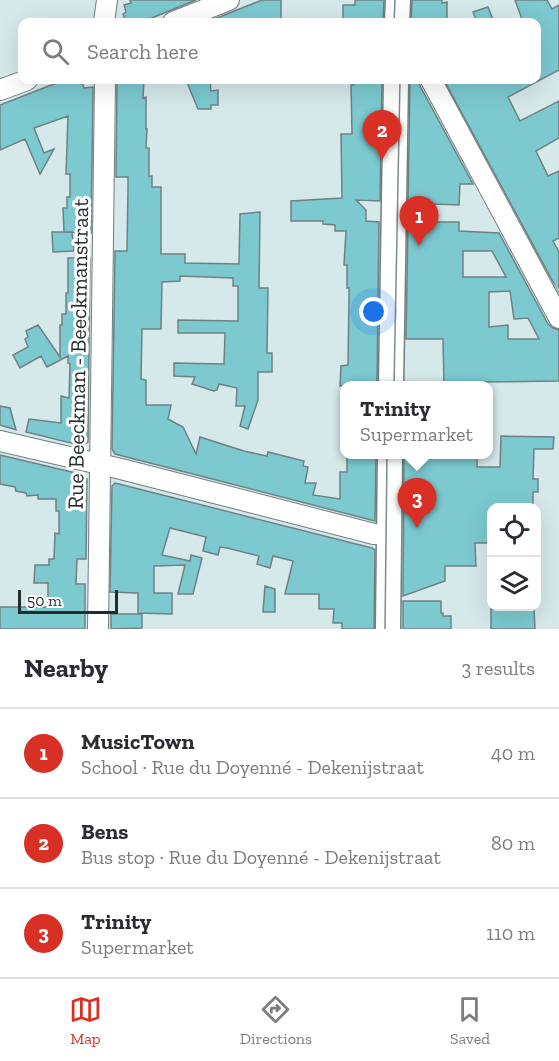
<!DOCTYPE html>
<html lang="en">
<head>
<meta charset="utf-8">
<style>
	:root { --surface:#fff; --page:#f2f2f3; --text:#2b2b33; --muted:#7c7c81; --line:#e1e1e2; --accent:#d93025 }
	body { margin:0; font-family:"Zilla Slab",serif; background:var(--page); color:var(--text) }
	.controls { position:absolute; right:18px; bottom:18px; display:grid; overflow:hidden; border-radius:12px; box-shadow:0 6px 24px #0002 }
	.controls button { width:54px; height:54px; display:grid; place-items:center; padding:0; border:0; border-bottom:2px solid var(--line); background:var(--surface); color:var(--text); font:30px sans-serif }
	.scale { position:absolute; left:18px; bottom:15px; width:100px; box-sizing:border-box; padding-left:6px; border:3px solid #252c2d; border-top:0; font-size:16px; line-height:21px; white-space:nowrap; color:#252c2d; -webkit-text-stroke:4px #fff; paint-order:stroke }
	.you { position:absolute; left:374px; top:312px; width:21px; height:21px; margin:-15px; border:4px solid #fff; border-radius:50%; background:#1a73e8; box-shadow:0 0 0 9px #1a73e833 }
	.badge { display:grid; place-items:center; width:39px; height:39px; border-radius:50%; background:var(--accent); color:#fff; font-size:20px; font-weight:700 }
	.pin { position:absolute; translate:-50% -50px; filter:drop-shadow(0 2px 3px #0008) }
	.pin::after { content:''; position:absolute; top:32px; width:21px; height:18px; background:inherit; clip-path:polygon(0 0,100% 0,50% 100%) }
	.popup { position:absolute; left:340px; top:381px; width:153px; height:78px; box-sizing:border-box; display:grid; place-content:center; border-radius:12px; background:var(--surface); filter:drop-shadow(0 2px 4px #0005); font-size:20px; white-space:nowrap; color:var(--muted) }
	.popup b { font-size:22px; color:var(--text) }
	.popup::after { content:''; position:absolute; left:50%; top:100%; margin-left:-12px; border:12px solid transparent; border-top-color:var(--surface) }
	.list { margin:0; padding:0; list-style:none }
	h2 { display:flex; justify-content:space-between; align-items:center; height:78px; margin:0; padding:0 24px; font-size:26px }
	h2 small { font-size:20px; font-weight:400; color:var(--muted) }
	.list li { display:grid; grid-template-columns:39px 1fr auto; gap:18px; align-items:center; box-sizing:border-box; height:90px; padding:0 24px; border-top:2px solid var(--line) }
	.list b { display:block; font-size:22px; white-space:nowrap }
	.list p { margin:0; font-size:20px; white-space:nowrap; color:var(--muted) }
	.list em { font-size:20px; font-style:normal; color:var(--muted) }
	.icon { flex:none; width:33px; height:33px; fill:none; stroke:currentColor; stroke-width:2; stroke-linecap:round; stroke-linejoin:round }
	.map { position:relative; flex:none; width:559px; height:629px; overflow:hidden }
	.search { position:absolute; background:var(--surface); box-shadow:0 6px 24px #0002; left:18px; right:18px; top:18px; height:66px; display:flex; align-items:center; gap:15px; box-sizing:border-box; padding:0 21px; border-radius:12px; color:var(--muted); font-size:22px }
	.sheet { height:348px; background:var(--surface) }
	nav { display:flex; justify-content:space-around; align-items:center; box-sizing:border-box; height:84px; border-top:2px solid var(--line); background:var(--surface); font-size:16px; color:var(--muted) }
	nav a { display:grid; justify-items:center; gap:3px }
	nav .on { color:var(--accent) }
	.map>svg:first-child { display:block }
</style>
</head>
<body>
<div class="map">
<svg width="559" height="629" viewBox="0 0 559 629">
	<rect width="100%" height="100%" fill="#d5e8ea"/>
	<path fill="#7cc9d0" stroke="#708183" stroke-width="1.5" fill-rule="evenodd" d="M130,0H196L142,22H126L123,14L126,12L124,5L131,3Z
		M262,0H281V22H207Z
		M355,0H384L383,22H343V5H355Z
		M412,0H442V3L447,2V22H411Z
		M515,0H547L552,9L559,5V70L508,97L520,121L559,101V138L536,151L548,176L559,171V238L553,241L559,252V293L444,80H537V22H523Z
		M488,7L494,22H477L473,12Z
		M64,80H81L84,88L93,87L91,233L64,232L63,208H67V197H70V174H66L68,116L34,128L44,153L54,149L40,174L25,139L0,150V105Z
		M117,80H144L143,98L146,97V129H147L146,148H149V176H152V187H161V254H185V263L239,264L240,214L260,212L259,288H268L267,353H272V372H258V400L248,429L240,426L245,406H236L237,388L219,384L217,390L214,391L192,384L195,377L174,376V363L224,364L225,333H178V320L238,321V286H233V278L180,276V281L162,282L161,329H142L141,379L146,380V405H171L168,419L183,427L196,454L200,437L244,451L267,456L268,452L304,461L303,466L308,467L305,483H316L313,495L340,499V472H347V454H376L375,521L115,454L112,449L115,251H127L128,187V177H116Z
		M186,80H210L211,91L218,90V105H211V109H198Z
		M354,80H382L380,201L356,200L366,210V221L379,222L377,386H340L341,366L348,365L349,299V288H347V265H344L346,231H335V225L323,224V221H291V201L342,198L341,134H352L351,85H354Z
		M410,80H419L420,86L473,184H460L459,205L408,203Z
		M408,222H459V231L499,233L548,324L553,328L559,330V381L482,382V386H444L443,339H406ZM463,251H492L506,277H463ZM510,291L514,319L528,318L539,339H508V325L489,327V292Z
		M52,232H72L74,251L53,252Z
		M68,258H90L88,442L83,446L26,432L29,419L61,423V396L69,398L70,364L68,363V356L47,367L41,356L20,368L13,355L28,347L25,339L28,337L26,331L38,325L60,357V325H62V314H66V293H68Z
		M0,406L10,408L16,430L0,425Z
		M501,436L554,437L553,449H534L533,479H538V492H533V507H492V543H475L476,566H445V581L403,596L404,457L444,458V454H477V467H500Z
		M0,455L84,475L87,479L86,559H77L76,584H85V629H0V607H48V583H34L35,565H49V559H54L55,533L59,534V511H56V499H38V495L27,496L26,493L16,491L15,487L0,484Z
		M115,483L372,548L375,550L374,629H342V623H333L334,609H319V594H285L293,561L273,556L270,568L257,564L259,556L227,548L220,547L218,555L203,551L206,537L170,528L162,555L190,561L191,555L202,558L193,594H178L185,565L154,566V593H172V614L138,613V593L110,592L112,486Z
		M265,586L275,589V612H263Z
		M403,601H441V613H443V616H451V629H403Z
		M491,609H534L535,629H491Z
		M111,614H142V628L111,629Z"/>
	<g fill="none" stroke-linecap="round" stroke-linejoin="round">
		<path stroke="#b2c2c4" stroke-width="20" stroke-dasharray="20 10" stroke-linecap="butt" d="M557,291L559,289"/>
		<g stroke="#6d7f80" stroke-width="22">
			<path id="minor" d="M104,22L107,0
				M173,22L229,0
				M431,80L559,318
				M0,90L27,80
				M0,441L121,469L374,534L390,535
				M98,629L105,80"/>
		</g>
		<g stroke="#6d7f80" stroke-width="27">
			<path id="major" d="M397,22L398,0
				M391,386L396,80
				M388,629L390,454"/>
		</g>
		<use href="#minor" stroke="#fff" stroke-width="20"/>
		<use href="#major" stroke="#fff" stroke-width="24"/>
		<path stroke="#7e8b8d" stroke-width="1.5" d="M394,22L395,0
			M394,386L400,80
			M385,629L387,454"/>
	</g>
	<g text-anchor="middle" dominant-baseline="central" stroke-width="6" stroke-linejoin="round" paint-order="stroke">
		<g font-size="22" fill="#252c2d" stroke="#fff">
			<text transform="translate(78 354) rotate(-89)">Rue Beeckman - Beeckmanstraat</text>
		</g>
	</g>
</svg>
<div class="controls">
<button><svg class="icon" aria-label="locate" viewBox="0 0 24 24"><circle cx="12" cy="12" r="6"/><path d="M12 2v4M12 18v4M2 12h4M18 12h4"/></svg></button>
<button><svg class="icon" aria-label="layers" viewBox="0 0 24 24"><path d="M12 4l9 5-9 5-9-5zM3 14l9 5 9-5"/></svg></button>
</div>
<div class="scale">50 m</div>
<div class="you"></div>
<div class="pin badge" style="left:419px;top:246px">1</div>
<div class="pin badge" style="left:382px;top:160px">2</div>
<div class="pin badge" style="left:417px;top:528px">3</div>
<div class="popup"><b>Trinity</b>Supermarket</div>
<div class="search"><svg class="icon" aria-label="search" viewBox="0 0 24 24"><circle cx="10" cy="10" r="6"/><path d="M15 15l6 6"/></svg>Search here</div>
</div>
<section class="sheet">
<h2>Nearby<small>3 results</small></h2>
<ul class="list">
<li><span class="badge">1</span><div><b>MusicTown</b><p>School · Rue du Doyenné - Dekenijstraat</p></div><em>40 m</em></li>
<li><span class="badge">2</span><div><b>Bens</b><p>Bus stop · Rue du Doyenné - Dekenijstraat</p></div><em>80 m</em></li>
<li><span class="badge">3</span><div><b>Trinity</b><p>Supermarket</p></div><em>110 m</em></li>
</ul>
</section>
<nav>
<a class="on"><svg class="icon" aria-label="map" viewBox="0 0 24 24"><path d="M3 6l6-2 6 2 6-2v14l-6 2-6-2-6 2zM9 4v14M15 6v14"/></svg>Map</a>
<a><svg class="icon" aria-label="directions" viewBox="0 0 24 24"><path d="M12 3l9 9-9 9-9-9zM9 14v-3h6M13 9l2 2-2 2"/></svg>Directions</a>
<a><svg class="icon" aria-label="saved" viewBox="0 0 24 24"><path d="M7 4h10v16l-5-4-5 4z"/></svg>Saved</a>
</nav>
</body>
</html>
